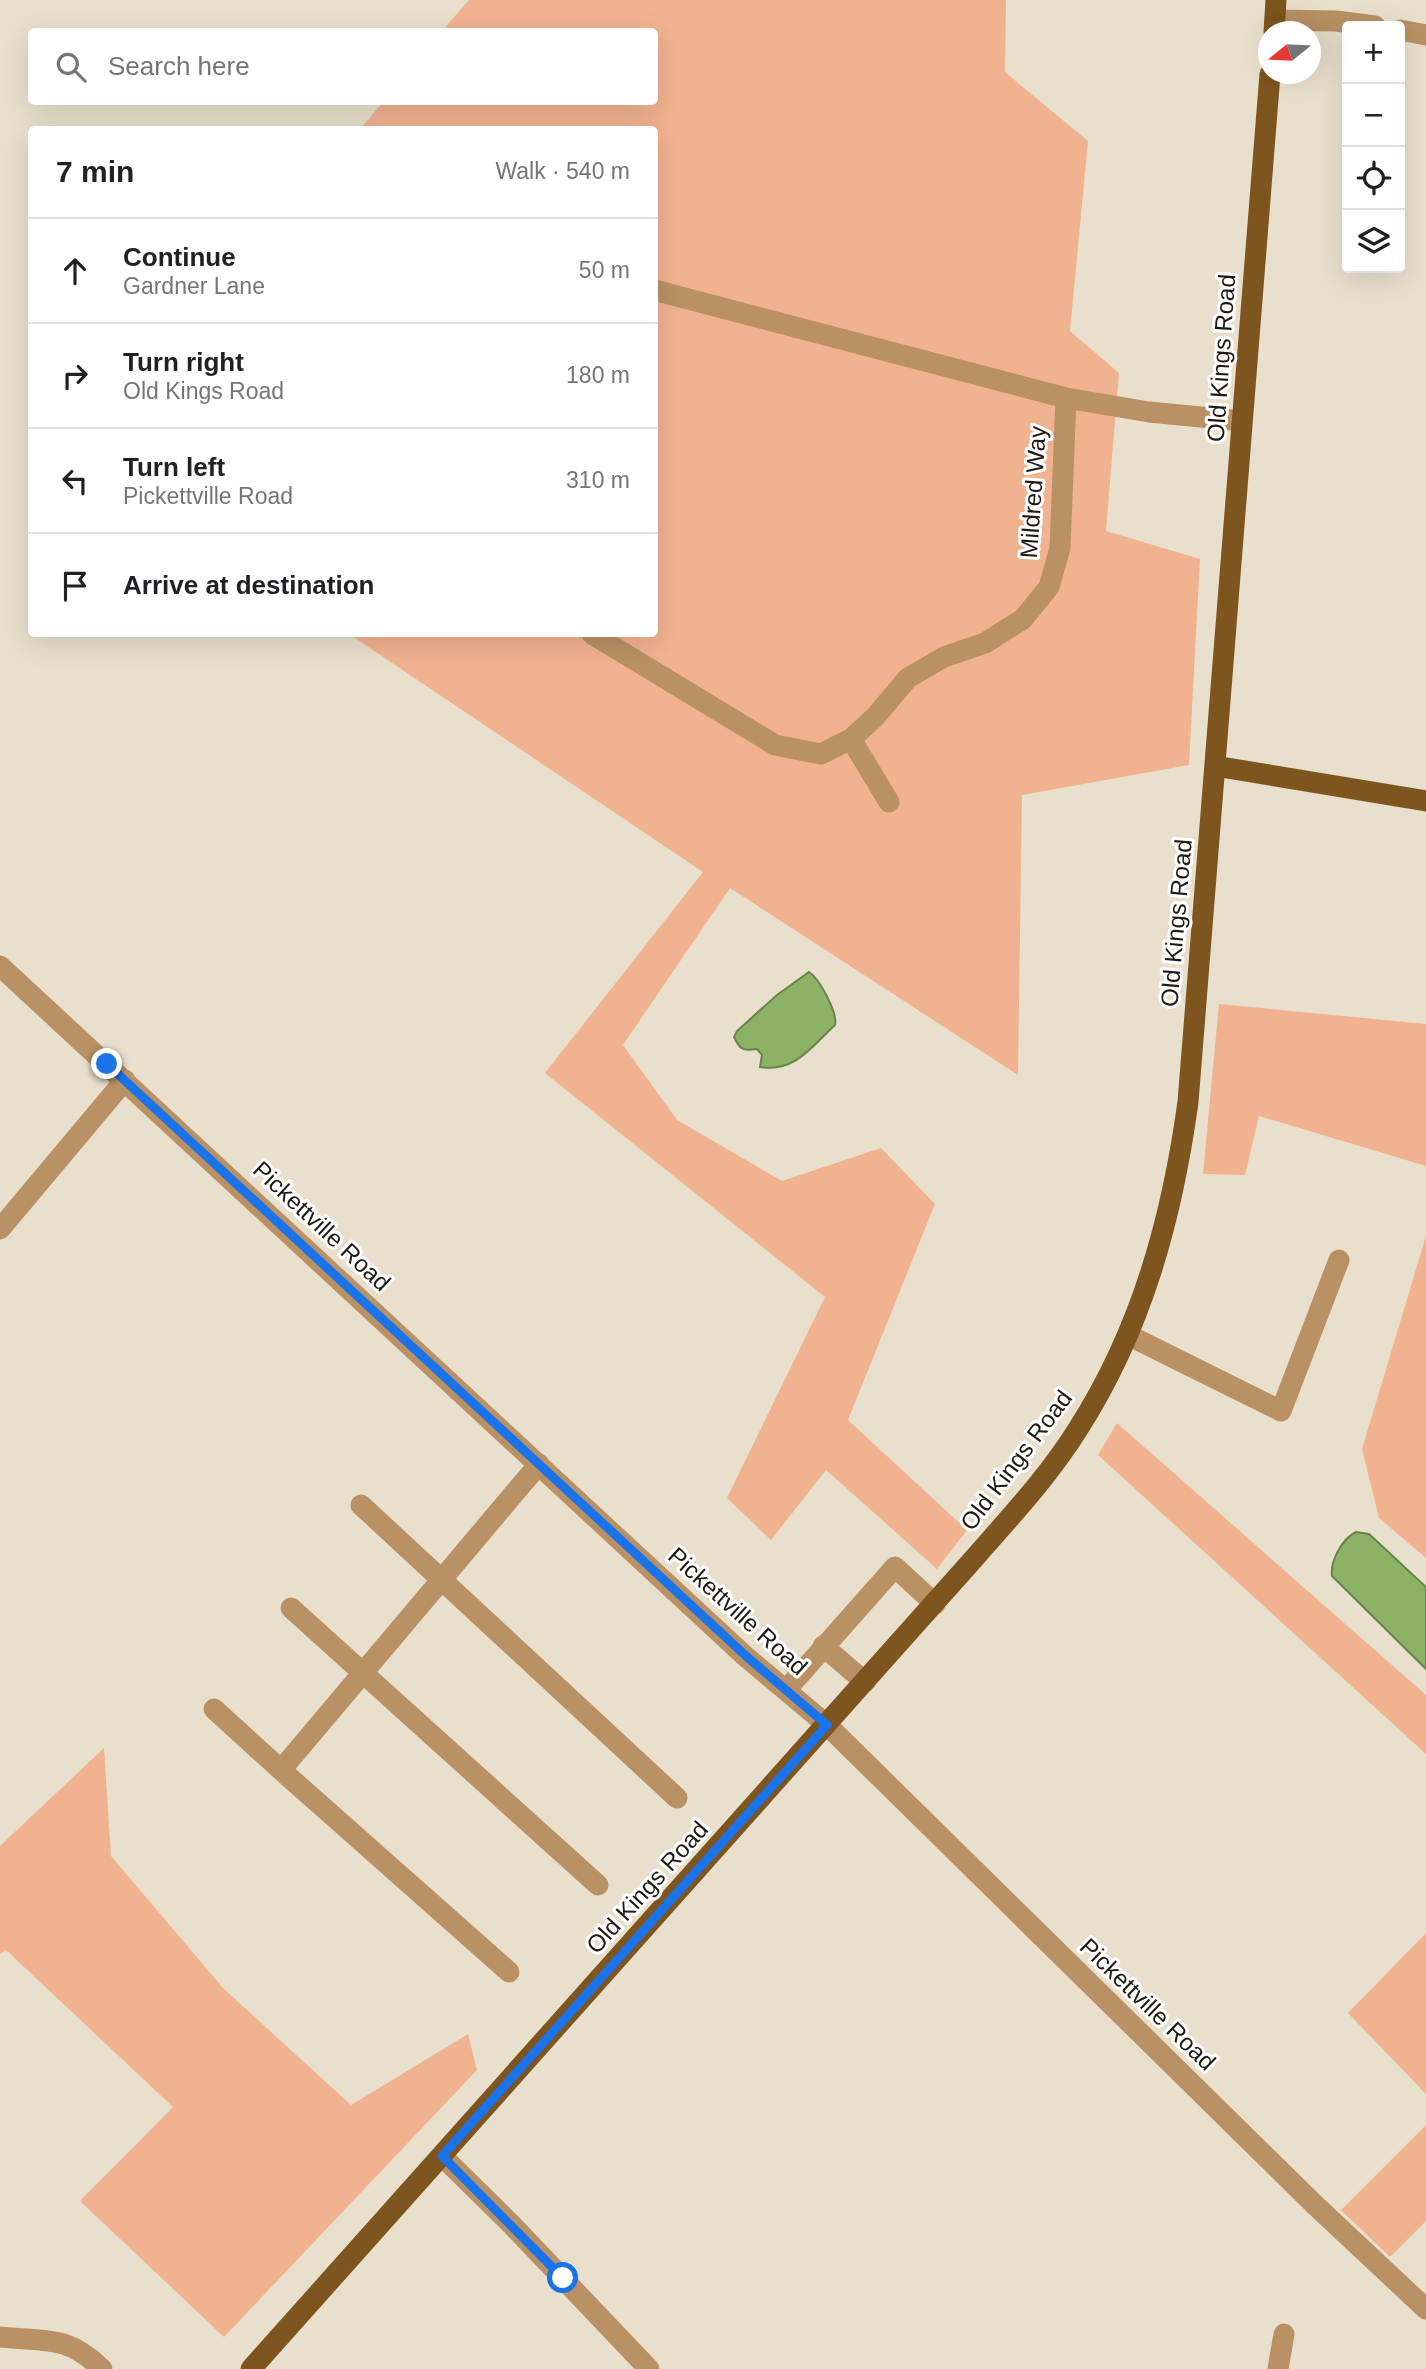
<!DOCTYPE html>
<html lang="en">
<head>
<meta charset="utf-8">
<style>
	:root { --surface:#fff; --page:#f2f2f2; --text:#202124; --muted:#757577; --line:#e0e0e0 }
	body { margin:0; font-family:Arial,sans-serif; background:var(--page); color:var(--text) }
	.controls { position:absolute; right:21px; top:21px; display:grid; overflow:hidden; border-radius:7px; box-shadow:0 7px 28px #0002 }
	.controls button { width:63px; height:63px; display:grid; place-items:center; padding:0; border:0; border-bottom:2px solid var(--line); background:var(--surface); color:var(--text); font:35px sans-serif }
	.compass { position:absolute; left:1258px; top:21px; width:63px; height:63px; border-radius:50%; background:var(--surface); box-shadow:0 7px 28px #0002; rotate:252deg }
	.stop { position:absolute; width:21px; height:21px; margin:-16px; border:5px solid #1a73e8; border-radius:50%; background:#fff }
	.stop.end { background:#1a73e8; border-color:#fff; box-shadow:0 2px 7px #0008 }
	.list { margin:0; padding:0; list-style:none }
	h2 { display:flex; justify-content:space-between; align-items:center; height:91px; margin:0; padding:0 28px; font-size:30px }
	h2 small { font-size:23px; font-weight:400; color:var(--muted) }
	.list li { display:grid; grid-template-columns:46px 1fr auto; gap:21px; align-items:center; box-sizing:border-box; height:105px; padding:0 28px; border-top:2px solid var(--line) }
	.list b { display:block; font-size:26px; white-space:nowrap }
	.list p { margin:0; font-size:23px; white-space:nowrap; color:var(--muted) }
	.list em { font-size:23px; font-style:normal; color:var(--muted) }
	.icon { flex:none; width:38px; height:38px; fill:none; stroke:currentColor; stroke-width:2; stroke-linecap:round; stroke-linejoin:round }
	.map { position:relative; flex:none; width:1426px; height:2369px; overflow:hidden }
	.search { position:absolute; background:var(--surface); box-shadow:0 7px 28px #0002; left:28px; top:28px; width:630px; height:77px; display:flex; align-items:center; gap:18px; box-sizing:border-box; padding:0 24px; border-radius:7px; color:var(--muted); font-size:26px }
	.panel { position:absolute; background:var(--surface); box-shadow:0 7px 28px #0002; left:28px; top:126px; width:630px; height:511px; border-radius:7px }
	.map>svg:first-child { display:block }
</style>
</head>
<body>
<div class="map">
<svg width="1426" height="2369" viewBox="0 0 1426 2369">
	<rect width="100%" height="100%" fill="#e8e0cc"/>
	<path fill="#f1b290" d="M469,0H1006L1005,72L1088,141L1070,331L1119,373L1106,531L1200,559L1189,765L1022,795L1018,1075L730,888L623,1045L677,1120L782,1181L881,1148L935,1204L848,1420L967,1530L937,1569L826,1470L771,1540L727,1498L825,1297L545,1073L703,872L349,634H654V130L360,129L383,102H654V32L442,31Z
		M1219,1004L1426,1024V1166L1259,1116L1245,1175L1203,1174Z
		M1426,1236V1558L1379,1518L1362,1449Z
		M1117,1423L1426,1695V1754L1098,1455Z
		M104,1748L111,1856L223,1988L351,2105L468,2034L477,2070L224,2337L80,2201L173,2107L6,1950L0,1954V1846Z
		M1426,1933V2094L1348,2013Z
		M1426,2125V2221L1390,2257L1341,2210Z"/>
	<path fill="#8cb265" stroke="#6a844c" stroke-width="2" d="M809,972C820,979 838,1014 835,1025C811,1047 795,1073 760,1067L762,1055L757,1049C743,1051 740,1050 734,1037L737,1031L777,995Z
		M1356,1532L1369,1534L1426,1587V1669L1332,1576C1330,1561 1342,1539 1356,1532Z"/>
	<g fill="none" stroke-linecap="round" stroke-linejoin="round">
		<path stroke="#b99164" stroke-width="21" d="M1275,20L1336,21L1375,26
			M1400,30L1426,35
			M654,290L1066,398L1149,412L1242,421
			M592,634L775,745L821,754L851,739L875,717L908,678L944,657L985,643L1023,619L1049,587L1060,548L1066,398
			M851,739L889,802
			M0,966L745,1656L827,1725L1315,2205L1426,2309
			M0,1229L125,1080
			M1128,1335L1281,1411L1339,1260
			M361,1505L677,1798
			M291,1608L598,1885
			M823,1646L865,1682
			M786,1690L895,1567L935,1604
			M214,1709L281,1770
			M509,1972L281,1770L539,1464
			M442,2156L511,2224L649,2369
			M0,2337C45,2342 66,2334 102,2369
			M1278,2369L1284,2334"/>
		<path stroke="#7e541f" stroke-width="21" d="M1274,32L1276,0
			M1215,766L1426,801
			M251,2369L978,1554C1013,1514 1050,1474 1078,1429C1142,1329 1172,1218 1188,1102L1270,74"/>
	</g>
	<g fill="none" stroke-linecap="round" stroke-linejoin="round">
		<path stroke="#1a73e8" stroke-width="9" d="M107,1064L746,1656L827,1725L442,2156L563,2278"/>
	</g>
	<g text-anchor="middle" dominant-baseline="central" stroke-width="6" stroke-linejoin="round" paint-order="stroke">
		<g font-size="24" fill="#1c1a13" stroke="#fff">
			<text transform="translate(1221 358) rotate(-86)">Old Kings Road</text>
			<text transform="translate(1033 492) rotate(-86)">Mildred Way</text>
			<text transform="translate(1176 923) rotate(-85)">Old Kings Road</text>
			<text transform="translate(322 1226) rotate(43)">Pickettville Road</text>
			<text transform="translate(1016 1460) rotate(-53)">Old Kings Road</text>
			<text transform="translate(738 1611) rotate(42)">Pickettville Road</text>
			<text transform="translate(647 1887) rotate(-48)">Old Kings Road</text>
			<text transform="translate(1148 2004) rotate(44)">Pickettville Road</text>
		</g>
	</g>
</svg>
<div class="controls">
<button>+</button>
<button>−</button>
<button><svg class="icon" aria-label="locate" viewBox="0 0 24 24"><circle cx="12" cy="12" r="6"/><path d="M12 2v4M12 18v4M2 12h4M18 12h4"/></svg></button>
<button><svg class="icon" aria-label="layers" viewBox="0 0 24 24"><path d="M12 4l9 5-9 5-9-5zM3 14l9 5 9-5"/></svg></button>
</div>
<svg class="compass" viewBox="-18 -18 36 36"><path d="M0-13l5 13h-10z" fill="#e53935"/><path d="M0 13l5-13h-10z" fill="#757577"/></svg>
<div class="stop" style="left:563px;top:2278px"></div>
<div class="stop end" style="left:107px;top:1064px"></div>
<div class="search"><svg class="icon" aria-label="search" viewBox="0 0 24 24"><circle cx="10" cy="10" r="6"/><path d="M15 15l6 6"/></svg>Search here</div>
<section class="panel">
<h2>7 min<small>Walk · 540 m</small></h2>
<ul class="list">
<li><svg class="icon" aria-label="ahead" viewBox="0 0 24 24"><path d="M12 20V5M6 11l6-6 6 6"/></svg><div><b>Continue</b><p>Gardner Lane</p></div><em>50 m</em></li>
<li><svg class="icon" aria-label="right" viewBox="0 0 24 24"><path d="M7 20v-9h11M14 6l5 5-5 5"/></svg><div><b>Turn right</b><p>Old Kings Road</p></div><em>180 m</em></li>
<li><svg class="icon" aria-label="left" viewBox="0 0 24 24"><path d="M17 20v-9H6M10 6l-5 5 5 5"/></svg><div><b>Turn left</b><p>Pickettville Road</p></div><em>310 m</em></li>
<li><svg class="icon" aria-label="arrive" viewBox="0 0 24 24"><path d="M6 21V4h12l-3 4 3 4H6"/></svg><div><b>Arrive at destination</b></div></li>
</ul>
</section>
</div>
</body>
</html>
